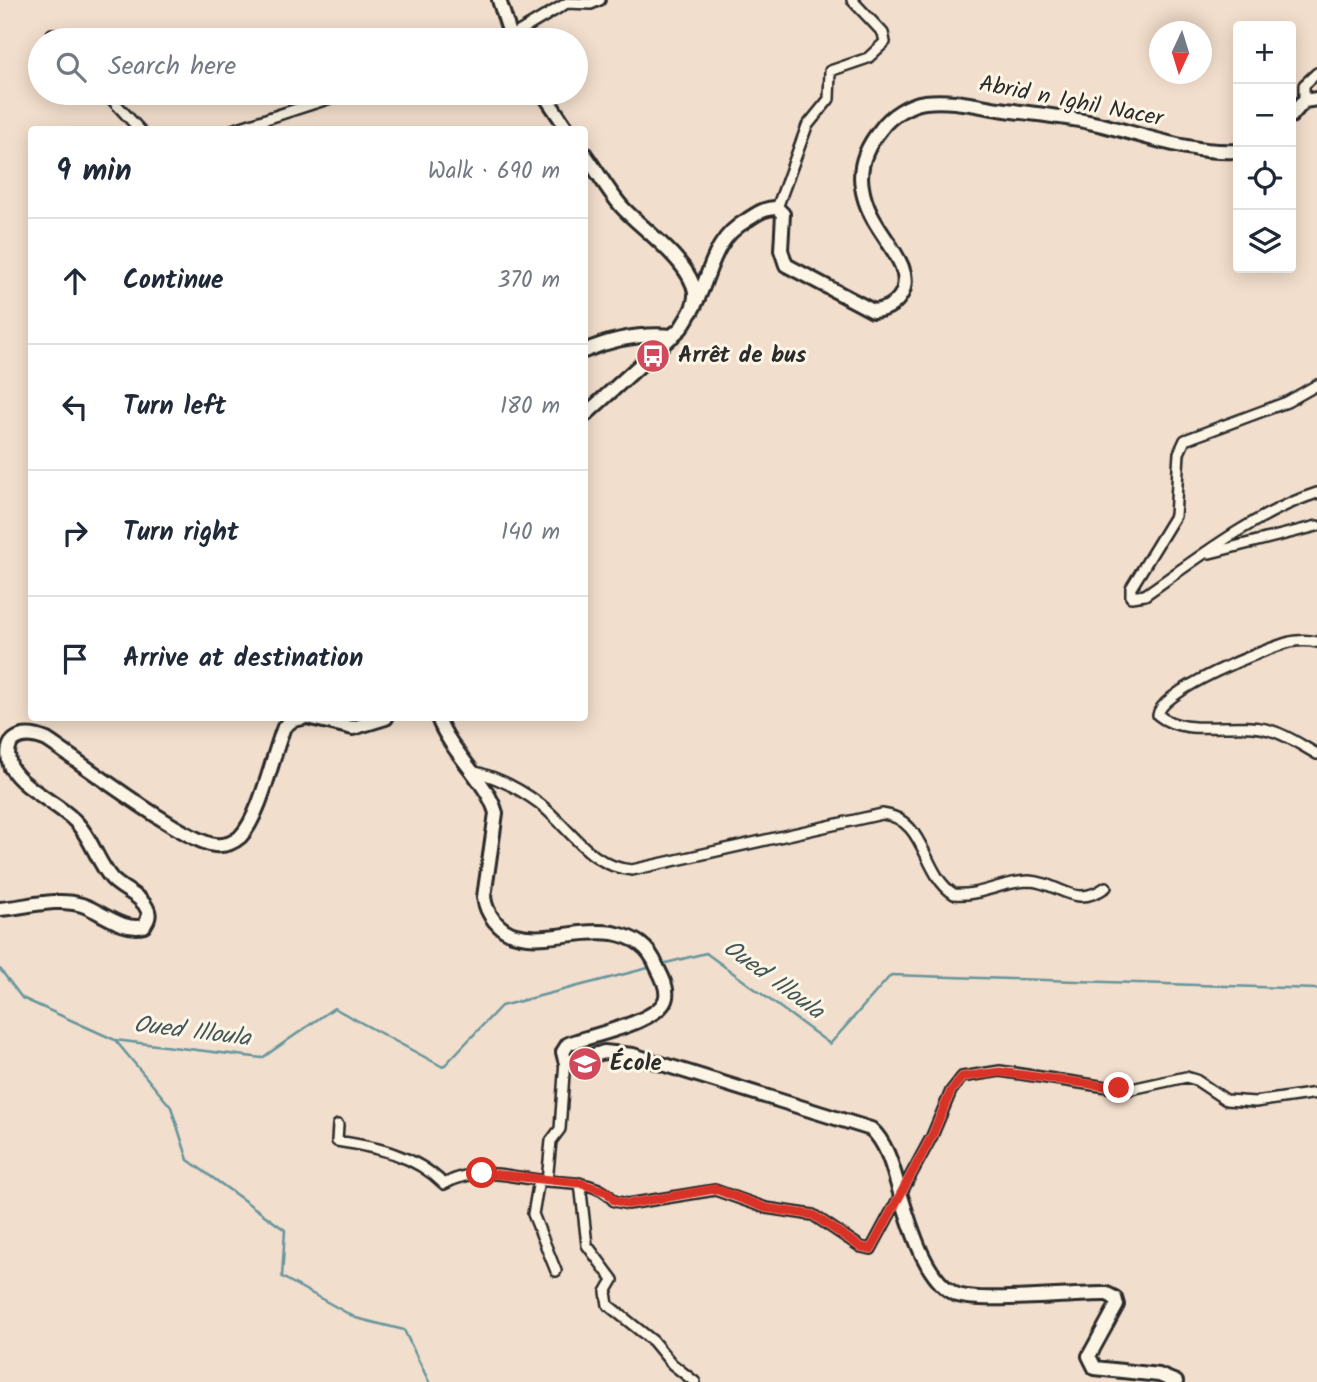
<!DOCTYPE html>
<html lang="en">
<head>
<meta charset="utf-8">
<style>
	:root { --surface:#fff; --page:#f2f2f3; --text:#1f2937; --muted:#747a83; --line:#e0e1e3 }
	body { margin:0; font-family:Kalam,sans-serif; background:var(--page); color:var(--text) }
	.controls { position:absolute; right:21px; top:21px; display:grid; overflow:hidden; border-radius:7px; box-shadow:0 4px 18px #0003 }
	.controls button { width:63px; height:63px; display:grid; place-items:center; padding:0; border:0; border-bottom:2px solid var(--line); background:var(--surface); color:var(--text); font:35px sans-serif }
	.compass { position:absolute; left:1149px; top:21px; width:63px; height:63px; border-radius:50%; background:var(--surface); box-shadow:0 4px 18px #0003; rotate:184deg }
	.stop { position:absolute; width:21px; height:21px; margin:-16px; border:5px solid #d93025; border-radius:50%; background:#fff }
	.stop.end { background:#d93025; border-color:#fff; box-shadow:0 2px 7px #0008 }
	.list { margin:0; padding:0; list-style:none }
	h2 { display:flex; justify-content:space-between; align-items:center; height:91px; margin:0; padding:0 28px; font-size:30px }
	h2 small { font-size:23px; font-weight:400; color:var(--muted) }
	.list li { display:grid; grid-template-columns:46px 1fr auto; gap:21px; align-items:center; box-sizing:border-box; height:126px; padding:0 28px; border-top:2px solid var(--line) }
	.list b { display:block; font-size:26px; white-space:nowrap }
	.list em { font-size:23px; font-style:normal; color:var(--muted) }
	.icon { flex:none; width:38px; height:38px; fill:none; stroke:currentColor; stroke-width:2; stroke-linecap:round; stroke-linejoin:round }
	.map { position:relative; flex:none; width:1317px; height:1382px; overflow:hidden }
	.search { position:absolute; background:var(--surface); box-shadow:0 4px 18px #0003; left:28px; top:28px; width:560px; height:77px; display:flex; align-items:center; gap:18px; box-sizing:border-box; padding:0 24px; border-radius:38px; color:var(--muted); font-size:26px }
	.panel { position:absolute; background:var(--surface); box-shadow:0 4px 18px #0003; left:28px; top:126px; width:560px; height:595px; border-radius:7px }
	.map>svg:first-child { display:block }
</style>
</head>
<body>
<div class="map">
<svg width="1317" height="1382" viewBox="0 0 1317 1382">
	<rect width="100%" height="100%" fill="#f2decc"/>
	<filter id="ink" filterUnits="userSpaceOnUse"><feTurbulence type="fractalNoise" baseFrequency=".0143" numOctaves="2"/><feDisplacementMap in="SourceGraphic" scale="14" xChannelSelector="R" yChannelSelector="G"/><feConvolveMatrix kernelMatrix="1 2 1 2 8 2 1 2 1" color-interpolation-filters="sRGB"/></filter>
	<g filter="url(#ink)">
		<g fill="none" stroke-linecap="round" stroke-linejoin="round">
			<path stroke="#65959d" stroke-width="2.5" d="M662,964L706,953L830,1044L891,975L1317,989
				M0,969L22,998L115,1040L171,1107L188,1160L285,1230L282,1277L356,1318L404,1330L429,1382
				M115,1040L262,1058L334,1008L443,1067L501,1006L652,967"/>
			<g stroke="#2b2b2b" stroke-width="14">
				<path id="street" d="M52,34L58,40
					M505,40L567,3L591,4L600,0
					M106,93L140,130
					M1304,101V85L1317,73
					M232,130L346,93
					M777,208L807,126L829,99L830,71L868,58L885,42L883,33L852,0
					M1317,385L1287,402L1185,440L1179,453L1175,516L1131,588V597L1145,595C1198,558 1255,513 1317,493
					M1210,553L1317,526
					M1317,642C1308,640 1299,640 1290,642C1265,649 1161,690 1158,715C1186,738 1235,720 1269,730C1286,734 1302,746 1317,754
					M471,771C495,776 520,789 540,804C570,828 590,867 632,870L882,814C926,818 922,874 954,894C979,897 1004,881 1029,881C1060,882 1073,910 1106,887
					M565,1060L560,1129L551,1141L547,1181C570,1183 598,1181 614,1201L628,1204L715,1190L766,1208L813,1215L861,1247L871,1249L932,1136L951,1091L962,1077L1000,1071L1127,1090L1186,1077L1196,1080L1226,1100L1255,1102L1317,1093
					M338,1125L337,1141C376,1147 415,1155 444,1184C480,1165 509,1177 547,1181
					M539,1180L533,1214L556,1271
					M580,1183L587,1245L613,1280L606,1292L608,1305L653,1341L672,1364L695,1382"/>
			</g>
			<g stroke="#2b2b2b" stroke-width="18">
				<path id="secondary" d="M499,0L512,40
					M543,93L568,130
					M1291,116L1304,101L1317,99
					M584,153C597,171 608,191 622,207C642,229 691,262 695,293C696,306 687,318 681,328L584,416
					M691,312C712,277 709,242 747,220C758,213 764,208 777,208L783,214L781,250L786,265L873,311C896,309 911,291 902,267C891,240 867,221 862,187C858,165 867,146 881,129C890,116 909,104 925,102C950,99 974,105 999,109C1032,114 1065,116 1098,124C1143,135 1192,154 1238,151
					M584,351C614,338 642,333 673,336
					M311,718L353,728L386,718
					M438,718C451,753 487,781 496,813L484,897C486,914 499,931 516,935C547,943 581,928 613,933C634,937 649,946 657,967C661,975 668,987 666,997C662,1022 591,1035 568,1044L563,1052L565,1060L572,1062L604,1052L633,1055L871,1129C889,1145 894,1174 901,1196C911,1227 924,1276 953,1293C973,1305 1076,1293 1107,1294L1115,1298L1117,1305L1089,1356L1095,1368L1159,1375L1176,1382
					M0,909C26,907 57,897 82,905C101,911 123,932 144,926C147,921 150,917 148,911C143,896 122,890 112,879C97,862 91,836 74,820C56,802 25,790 11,768C0,737 23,730 47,740C79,761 185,842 215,845C224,846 233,843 240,837C261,815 272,757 284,727L293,720L303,718"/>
			</g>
			<use href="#street" stroke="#fcf5e5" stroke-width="9"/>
			<use href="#secondary" stroke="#fcf5e5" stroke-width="12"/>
		</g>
	</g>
	<g fill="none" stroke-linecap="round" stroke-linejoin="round" filter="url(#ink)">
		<path stroke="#d93025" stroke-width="9" d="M482,1173L580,1183L607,1192L614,1200L628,1204L715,1189L766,1208L813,1215L861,1247L871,1249L932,1136L951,1091L962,1077L1000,1072L1119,1088"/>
	</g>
	<defs>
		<g id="bus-disc" transform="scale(1.75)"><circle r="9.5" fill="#d1495b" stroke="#fcf5e5"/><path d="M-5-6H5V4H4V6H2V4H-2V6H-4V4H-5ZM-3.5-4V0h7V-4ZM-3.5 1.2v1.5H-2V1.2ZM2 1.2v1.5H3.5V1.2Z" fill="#fff"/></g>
		<g id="school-disc" transform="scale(1.75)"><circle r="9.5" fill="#d1495b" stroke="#fcf5e5"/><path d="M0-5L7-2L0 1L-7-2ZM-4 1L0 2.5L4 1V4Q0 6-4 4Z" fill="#fff"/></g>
	</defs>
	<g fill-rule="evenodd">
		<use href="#bus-disc" x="653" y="356"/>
		<use href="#school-disc" x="585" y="1064"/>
	</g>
	<g text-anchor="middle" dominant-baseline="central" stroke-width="6" stroke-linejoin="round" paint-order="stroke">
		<g font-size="23" fill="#2b2b2b" stroke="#fcf5e5">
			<text transform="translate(1071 102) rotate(11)">Abrid n Ighil Nacer</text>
		</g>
		<g font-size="23" font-weight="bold" fill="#2b2b2b" stroke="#fcf5e5" text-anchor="start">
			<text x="678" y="356">Arrêt de bus</text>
			<text x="610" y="1064">École</text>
		</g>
		<g font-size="24" font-style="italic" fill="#43575a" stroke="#fcf5e5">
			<text transform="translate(773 980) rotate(36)">Oued Illoula</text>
			<text transform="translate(192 1032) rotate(7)">Oued Illoula</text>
		</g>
	</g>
</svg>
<div class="controls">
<button>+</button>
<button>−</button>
<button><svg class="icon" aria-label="locate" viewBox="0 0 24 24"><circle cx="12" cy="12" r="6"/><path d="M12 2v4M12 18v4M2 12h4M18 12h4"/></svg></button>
<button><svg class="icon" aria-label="layers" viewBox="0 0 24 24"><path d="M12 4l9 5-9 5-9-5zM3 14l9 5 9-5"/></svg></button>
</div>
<svg class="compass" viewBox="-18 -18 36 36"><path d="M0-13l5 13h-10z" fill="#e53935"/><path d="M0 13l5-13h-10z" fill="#747a83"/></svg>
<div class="stop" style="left:482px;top:1173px"></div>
<div class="stop end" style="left:1119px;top:1088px"></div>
<div class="search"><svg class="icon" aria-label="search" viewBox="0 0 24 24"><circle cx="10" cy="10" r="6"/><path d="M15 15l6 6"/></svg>Search here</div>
<section class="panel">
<h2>9 min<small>Walk · 690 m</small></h2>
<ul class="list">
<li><svg class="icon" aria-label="ahead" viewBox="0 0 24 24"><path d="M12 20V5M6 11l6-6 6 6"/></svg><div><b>Continue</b></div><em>370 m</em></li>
<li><svg class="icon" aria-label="left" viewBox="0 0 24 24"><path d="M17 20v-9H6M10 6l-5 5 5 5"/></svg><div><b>Turn left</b></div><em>180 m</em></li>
<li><svg class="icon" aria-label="right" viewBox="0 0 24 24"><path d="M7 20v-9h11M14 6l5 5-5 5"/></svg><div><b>Turn right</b></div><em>140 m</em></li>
<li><svg class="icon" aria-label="arrive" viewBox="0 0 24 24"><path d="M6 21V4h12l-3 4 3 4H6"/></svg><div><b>Arrive at destination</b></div></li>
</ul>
</section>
</div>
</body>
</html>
